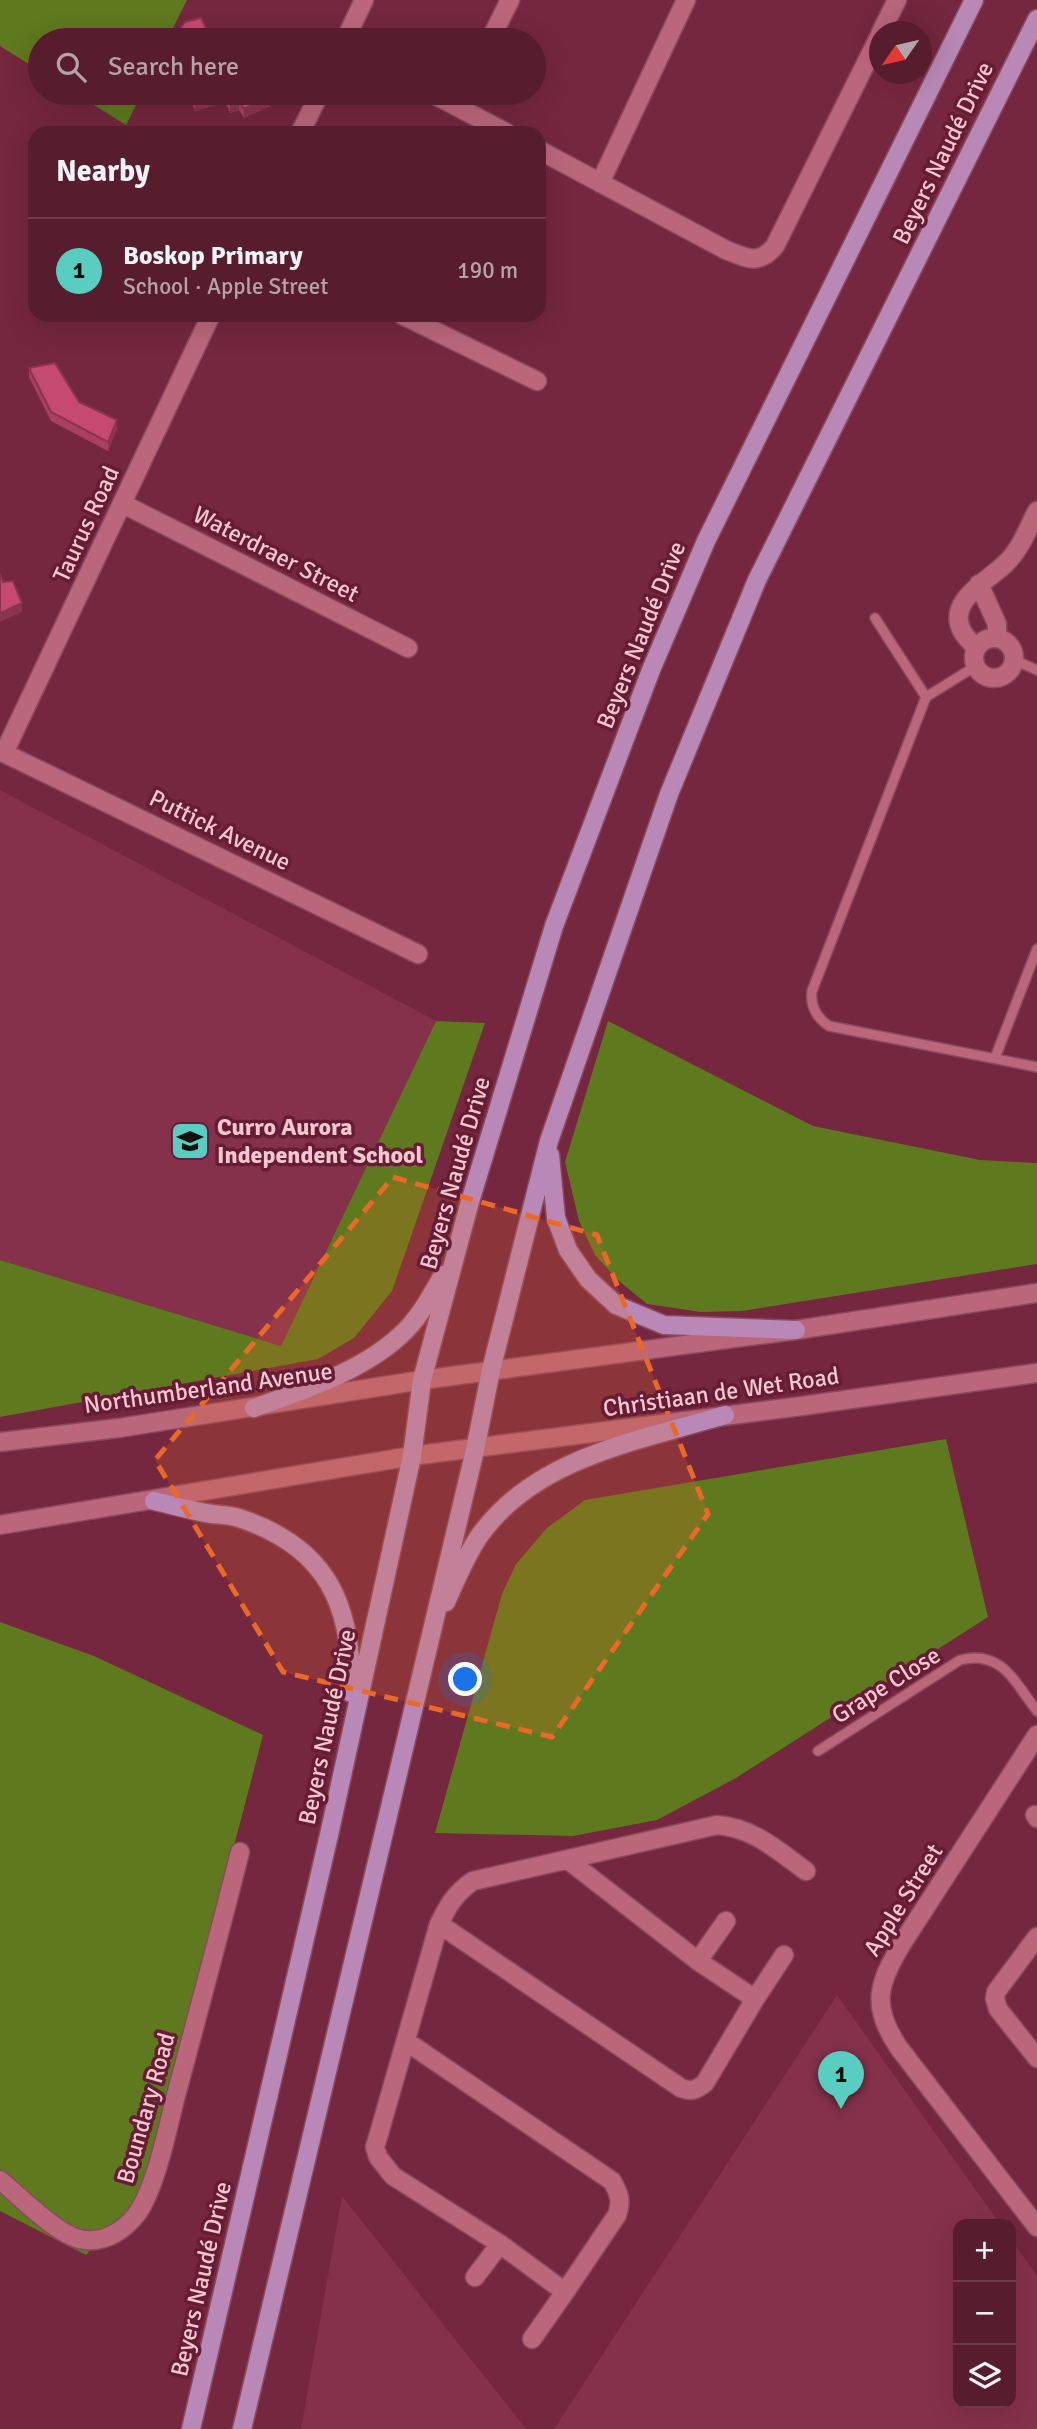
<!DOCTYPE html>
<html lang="en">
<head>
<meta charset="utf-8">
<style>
	:root { --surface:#571d2f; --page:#602a3b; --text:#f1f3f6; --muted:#b6a2aa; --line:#6d3b4b; --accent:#58cec0 }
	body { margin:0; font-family:Signika,sans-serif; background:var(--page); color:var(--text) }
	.controls { position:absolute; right:21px; bottom:21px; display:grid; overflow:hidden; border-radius:14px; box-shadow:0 7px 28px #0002 }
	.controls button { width:63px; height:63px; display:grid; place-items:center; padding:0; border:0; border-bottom:2px solid var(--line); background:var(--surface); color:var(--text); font:35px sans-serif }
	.compass { position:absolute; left:869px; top:21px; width:63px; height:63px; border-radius:50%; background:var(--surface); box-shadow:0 7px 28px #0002; rotate:236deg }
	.you { position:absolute; left:466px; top:1680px; width:24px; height:24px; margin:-18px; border:5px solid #fff; border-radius:50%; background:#1a73e8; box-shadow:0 0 0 10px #1a73e833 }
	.badge { display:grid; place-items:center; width:46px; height:46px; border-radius:50%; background:var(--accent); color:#111; font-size:23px; font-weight:700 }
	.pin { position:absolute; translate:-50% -58px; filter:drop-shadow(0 2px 4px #0008) }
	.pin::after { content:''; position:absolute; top:37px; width:24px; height:21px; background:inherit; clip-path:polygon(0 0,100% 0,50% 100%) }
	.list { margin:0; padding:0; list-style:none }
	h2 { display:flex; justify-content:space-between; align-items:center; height:91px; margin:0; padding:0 28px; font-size:30px }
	h2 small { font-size:23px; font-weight:400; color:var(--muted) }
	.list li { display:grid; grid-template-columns:46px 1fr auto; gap:21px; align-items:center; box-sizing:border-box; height:105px; padding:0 28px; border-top:2px solid var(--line) }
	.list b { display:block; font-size:26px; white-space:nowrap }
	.list p { margin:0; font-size:23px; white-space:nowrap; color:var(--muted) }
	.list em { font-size:23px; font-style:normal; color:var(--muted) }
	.icon { flex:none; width:38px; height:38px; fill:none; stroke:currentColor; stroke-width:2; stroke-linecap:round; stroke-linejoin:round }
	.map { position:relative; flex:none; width:1037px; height:2429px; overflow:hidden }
	.search { position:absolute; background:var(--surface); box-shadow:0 7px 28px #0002; left:28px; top:28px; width:518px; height:77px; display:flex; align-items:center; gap:18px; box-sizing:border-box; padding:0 24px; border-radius:38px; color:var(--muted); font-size:26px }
	.panel { position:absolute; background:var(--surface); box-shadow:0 7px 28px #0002; left:28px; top:126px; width:518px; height:196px; border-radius:21px }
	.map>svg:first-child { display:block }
</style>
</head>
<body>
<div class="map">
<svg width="1037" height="2429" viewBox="0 0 1037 2429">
	<rect width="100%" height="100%" fill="#74273f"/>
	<path fill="#85314b" d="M0,790L436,1021L281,1346L0,1260Z
		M837,1995L1000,2224H958V2403H1011V2239L1037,2276V2429H554Z
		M342,2196L526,2429H301Z"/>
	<path fill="#5f791e" d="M0,0H187L167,40H40V71L0,46Z
		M75,93H142L126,125Z
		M436,1021L485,1023L392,1291L354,1338L318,1359L0,1417V1260L281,1346Z
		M608,1021L813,1126L980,1160L1037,1163V1264L742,1311L701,1312L647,1304L619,1281L595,1255L579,1221L565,1162Z
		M946,1439L988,1617L736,1778L657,1820L573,1836L435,1833L502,1594L516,1564L547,1528L585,1500Z
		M0,1622L94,1656L263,1735L143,2195L86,2255L0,2211Z"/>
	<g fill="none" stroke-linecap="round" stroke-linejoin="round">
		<g stroke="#8b495f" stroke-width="12">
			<path id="lane" d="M875,618L926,697
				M1014,660L1037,670
				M976,666L926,697L812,991C810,1006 817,1018 829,1026L1037,1067
				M995,1058L1037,949
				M818,1751L960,1660C1002,1649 1015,1683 1037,1711"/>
		</g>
		<g stroke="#8b495f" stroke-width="21">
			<path id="street" d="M881,32L897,0
				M345,40L364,0
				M490,40L510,0
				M431,93L507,133
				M300,133L320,93
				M539,150L726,250C747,258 758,266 775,246L880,35
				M600,183L686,0
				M402,315L537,381
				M123,504L408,648
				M979,584L997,624V638
				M974 658a20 20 0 1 1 40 0a20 20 0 1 1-40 0Z
				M976,648C972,643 965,637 962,631C946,600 990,580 1006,563C1021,549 1028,528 1037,511
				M0,751L418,954
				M4,753L211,315
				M1037,1735L903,1942C878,1984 870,2005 899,2048L1037,2227
				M1035,1815L1037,1818
				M568,1860L698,1961L755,1999
				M439,1924L681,2088C692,2092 696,2090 705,2083L755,1999L784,1955
				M1037,1937L996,1992L995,1999L998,2009L1037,2058
				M698,1961L726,1921
				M407,2042L612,2181C619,2193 622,2201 617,2215L565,2292L500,2244L393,2176L378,2157L375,2147L378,2137L439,1924C448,1906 455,1893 473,1881L717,1825C754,1828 777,1850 806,1871
				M0,2180C20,2196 60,2239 86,2240C106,2242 124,2230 136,2215C155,2190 167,2131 175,2099C197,2017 219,1935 240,1852
				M475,2277L500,2244
				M532,2339L565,2292"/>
		</g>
		<g stroke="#8b495f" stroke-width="21">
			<path id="secondary" d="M0,1442L119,1428L422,1380L796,1330L1037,1293
				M0,1525L412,1456L802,1406L1037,1373"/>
		</g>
		<g stroke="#8b495f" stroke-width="21">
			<path id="primary" d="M550,1155L556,1218L568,1250L588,1279L616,1305L664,1325L796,1330
				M254,1408C306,1389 367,1370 407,1329C422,1313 432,1294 443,1275
				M154,1501C173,1505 192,1511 212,1514C221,1515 230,1515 239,1518C327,1547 353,1605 351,1693
				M446,1602C456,1580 466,1555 480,1535C536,1457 639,1441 725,1415
				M191,2429L329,1835L412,1456L422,1380L469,1205L554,926L651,670L706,541L974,0
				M242,2429L475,1450L491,1370L549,1141L669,794L757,580L1037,19"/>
		</g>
		<use href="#lane" stroke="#ba677c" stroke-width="9"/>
		<use href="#street" stroke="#ba677c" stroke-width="18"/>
		<use href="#secondary" stroke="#ba677c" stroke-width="18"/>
		<use href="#primary" stroke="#b988b6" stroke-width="18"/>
	</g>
	<path fill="#aa4060" d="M189,93H269L270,106L244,118L239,110L230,113L225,102L195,111Z
		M29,368L79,402L117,429L108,451L51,421L29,377Z"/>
	<path fill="#8b344e" d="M225,93V102L195,111V102Z
		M270,96V106L244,118V109Z
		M239,101V110L230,113V104Z
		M117,420V429L108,451V442Z
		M22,603V612L0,622V613Z"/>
	<path fill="#c64a70" stroke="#8b344e" stroke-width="2" d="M201,18L212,40H172L185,22Z
		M192,93H224L195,102Z
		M225,93H269L270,96L244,109L239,101L230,104Z
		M55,363L79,402L117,420L108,442L51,412L29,368Z
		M0,574L3,582L13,581L22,603L0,613Z"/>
	<path fill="#ea6929" fill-opacity="0.2" stroke="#ea6929" stroke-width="5" stroke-dasharray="14 9" stroke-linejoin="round" d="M393,1177L597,1235L708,1514L552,1737L283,1672L155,1460Z"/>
	<defs>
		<g id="school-square" transform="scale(2.0125)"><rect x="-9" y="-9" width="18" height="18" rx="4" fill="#58cec0" stroke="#671c35"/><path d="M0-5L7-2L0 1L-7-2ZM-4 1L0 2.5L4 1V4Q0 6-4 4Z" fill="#111"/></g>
	</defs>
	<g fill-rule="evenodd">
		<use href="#school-square" x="190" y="1141"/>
	</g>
	<g text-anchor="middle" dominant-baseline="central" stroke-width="7" stroke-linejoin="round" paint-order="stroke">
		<g font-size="24" fill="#f4c6cf" stroke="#671c35">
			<text transform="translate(943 153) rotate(-64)">Beyers Naudé Drive</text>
			<text transform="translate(86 524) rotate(-65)">Taurus Road</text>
			<text transform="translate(276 554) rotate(27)">Waterdraer Street</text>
			<text transform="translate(641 635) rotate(-68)">Beyers Naudé Drive</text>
			<text transform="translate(220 830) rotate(26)">Puttick Avenue</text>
			<text transform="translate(455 1173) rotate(-74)">Beyers Naudé Drive</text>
			<text transform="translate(208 1388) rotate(-8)">Northumberland Avenue</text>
			<text transform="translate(721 1392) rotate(-8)">Christiaan de Wet Road</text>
			<text transform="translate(886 1685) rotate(-32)">Grape Close</text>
			<text transform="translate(327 1727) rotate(-78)">Beyers Naudé Drive</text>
			<text transform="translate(903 1900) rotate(-58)">Apple Street</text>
			<text transform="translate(146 2108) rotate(-74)">Boundary Road</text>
			<text transform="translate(201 2279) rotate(-77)">Beyers Naudé Drive</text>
		</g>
		<g font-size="24" font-weight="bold" fill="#f4c6cf" stroke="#671c35" text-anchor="start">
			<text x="217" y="1127">Curro Aurora<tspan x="217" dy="28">Independent School</tspan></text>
		</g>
	</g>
</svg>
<div class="controls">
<button>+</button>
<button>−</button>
<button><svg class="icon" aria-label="layers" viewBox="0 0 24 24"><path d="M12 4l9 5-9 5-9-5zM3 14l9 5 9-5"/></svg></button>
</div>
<svg class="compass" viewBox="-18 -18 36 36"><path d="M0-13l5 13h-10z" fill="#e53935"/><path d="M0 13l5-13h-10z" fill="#b6a2aa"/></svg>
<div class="you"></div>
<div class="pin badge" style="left:841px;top:2109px">1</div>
<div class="search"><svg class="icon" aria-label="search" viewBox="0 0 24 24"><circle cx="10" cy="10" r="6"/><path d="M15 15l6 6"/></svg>Search here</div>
<section class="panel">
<h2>Nearby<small></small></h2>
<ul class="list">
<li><span class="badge">1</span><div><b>Boskop Primary</b><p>School · Apple Street</p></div><em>190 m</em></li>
</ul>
</section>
</div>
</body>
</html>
